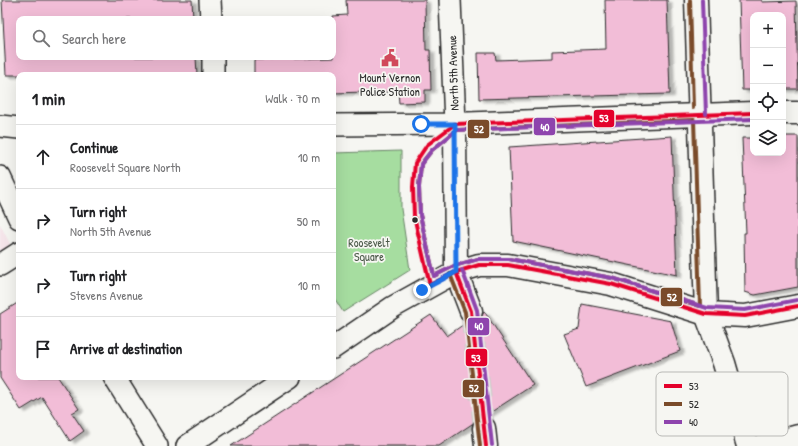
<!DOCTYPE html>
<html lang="en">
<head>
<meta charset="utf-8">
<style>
	:root { --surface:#fff; --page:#f6f6f6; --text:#202124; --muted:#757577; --line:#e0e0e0 }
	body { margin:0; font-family:"Patrick Hand",sans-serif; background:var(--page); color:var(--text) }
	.controls { position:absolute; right:12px; top:12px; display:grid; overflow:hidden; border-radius:8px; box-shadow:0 4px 16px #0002 }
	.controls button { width:36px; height:36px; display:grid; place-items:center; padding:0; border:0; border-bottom:1px solid var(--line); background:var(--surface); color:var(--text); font:20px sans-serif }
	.stop { position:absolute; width:12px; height:12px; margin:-9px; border:3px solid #1a73e8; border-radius:50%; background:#fff }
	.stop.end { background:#1a73e8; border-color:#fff; box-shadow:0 1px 4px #0008 }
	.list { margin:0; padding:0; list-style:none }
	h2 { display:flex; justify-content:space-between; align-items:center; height:52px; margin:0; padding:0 16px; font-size:17px }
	h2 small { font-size:13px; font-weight:400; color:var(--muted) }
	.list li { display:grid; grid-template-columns:26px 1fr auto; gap:12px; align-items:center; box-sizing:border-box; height:64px; padding:0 16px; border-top:1px solid var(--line) }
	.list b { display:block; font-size:15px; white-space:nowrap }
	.list p { margin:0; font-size:13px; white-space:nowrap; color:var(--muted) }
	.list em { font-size:13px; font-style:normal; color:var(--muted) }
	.icon { flex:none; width:22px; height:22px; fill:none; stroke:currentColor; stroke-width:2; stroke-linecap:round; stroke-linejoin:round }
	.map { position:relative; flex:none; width:798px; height:446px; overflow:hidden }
	.search { position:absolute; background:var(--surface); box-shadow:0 4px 16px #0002; left:16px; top:16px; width:320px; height:44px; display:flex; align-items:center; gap:10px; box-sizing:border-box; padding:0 14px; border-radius:8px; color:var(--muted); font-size:15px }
	.panel { position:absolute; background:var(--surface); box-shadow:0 4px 16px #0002; left:16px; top:72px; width:320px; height:308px; border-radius:8px }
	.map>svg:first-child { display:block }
</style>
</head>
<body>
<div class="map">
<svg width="798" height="446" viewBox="0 0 798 446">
	<defs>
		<filter id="shadow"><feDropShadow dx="4.5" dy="2.5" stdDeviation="1" flood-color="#0004"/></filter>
	</defs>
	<rect width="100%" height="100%" fill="#f6f6f2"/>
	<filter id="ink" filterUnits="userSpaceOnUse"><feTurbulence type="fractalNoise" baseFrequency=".025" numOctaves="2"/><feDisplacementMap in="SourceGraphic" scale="8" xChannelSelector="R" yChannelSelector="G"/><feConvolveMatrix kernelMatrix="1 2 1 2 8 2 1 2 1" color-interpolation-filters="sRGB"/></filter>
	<g filter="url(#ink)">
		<path fill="#f5e5ea" d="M0,224L12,248L0,256Z"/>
		<path fill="#a6dda0" stroke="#688466" d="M401,151V209L410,270L343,312L333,296V153Z"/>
		<path fill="#f2bdd7" stroke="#2b2b2b" filter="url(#shadow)" d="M2,0H192L193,19H19V57H196L197,75H6Z
			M346,0H425L426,50H430L431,90H425V102L399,103L398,91L333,93V75H254V60L333,58V16L347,15Z
			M605,0H667L670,94L479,99L478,53H495L496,60L552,58V51L606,49Z
			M739,0H762V2L796,1L798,89H783V15H753V90H742Z
			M672,136L677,275L513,241L509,147Z
			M783,136H798V287L755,295L745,292L744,233H746L742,138H753V153H783Z
			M19,302V377H58L79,409L72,413L84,431L70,441L42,397L21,410L0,378V314Z
			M582,304L671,321L680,351L586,387L564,334L579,329Z
			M484,311L533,385L485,416L477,418L472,424L439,446H231L431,315L447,336L467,322H476L481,319Z"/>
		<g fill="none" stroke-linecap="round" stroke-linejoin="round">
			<path stroke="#cdcdca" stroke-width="22" stroke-dasharray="22 11" stroke-linecap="butt" d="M471,311L484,428"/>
			<g stroke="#2b2b2b" stroke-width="24">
				<path id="minor" d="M210,0L211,19
					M213,57V75
					M333,125L455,124L450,0
					M0,126L19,128
					M0,177L19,218
					M0,265L19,253
					M333,348L393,307L456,272
					M114,377L157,446
					M187,446L290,377"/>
			</g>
			<g stroke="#2b2b2b" stroke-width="25">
				<path id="tertiary" d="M783,113H798
					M456,272L479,265H508L611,284L706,314L745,316L798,306
					M471,311L456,272L455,124L753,113
					M484,428L486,446"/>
			</g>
			<g stroke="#2b2b2b" stroke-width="25">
				<path id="secondary" d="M696,0L706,314L724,363L748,446
					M761,446L798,436"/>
			</g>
			<use href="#minor" stroke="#f6f6f2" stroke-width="21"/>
			<use href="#tertiary" stroke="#f6f6f2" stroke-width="22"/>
			<use href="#secondary" stroke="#f6f6f2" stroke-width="22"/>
			<g stroke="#f6f6f2" stroke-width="7">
				<path id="bus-1" d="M455,124L753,113
					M456,272L471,311L486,446
					M430,285L456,272L479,265H508L611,284L706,314L745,316L798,306
					M430,285L414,216L413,187L415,163L427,145L455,124"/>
			</g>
			<g stroke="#f6f6f2" stroke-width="7">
				<path id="bus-2" d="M690,0L693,108
					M694,120L700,306L612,278L509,259H478L454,266L434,276L420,215L419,187L421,164L432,150L457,130Z
					M450,274L465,312L480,446"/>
			</g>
			<g stroke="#f6f6f2" stroke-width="7">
				<path id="bus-3" d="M702,0L706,114
					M753,119L457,130L432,150L421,164L419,187L420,215L434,276L454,266L478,259H509L612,278L707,308L745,310L797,300
					M462,270L477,310L492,445"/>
			</g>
			<use href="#bus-1" stroke="#e4002b" stroke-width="4"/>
			<use href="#bus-2" stroke="#7a4b2a" stroke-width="4"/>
			<use href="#bus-3" stroke="#8e44ad" stroke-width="4"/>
		</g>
	</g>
	<g fill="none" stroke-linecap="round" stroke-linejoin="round" filter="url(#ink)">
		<path stroke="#1a73e8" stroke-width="5" d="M421,124H455L456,272L422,290"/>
	</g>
	<defs>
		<g id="civic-bare" transform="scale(1.38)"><path d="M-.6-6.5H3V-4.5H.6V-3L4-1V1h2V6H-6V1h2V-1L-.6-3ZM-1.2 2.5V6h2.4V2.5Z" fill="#d1495b" stroke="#f6f6f2" stroke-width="2.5" paint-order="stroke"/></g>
	</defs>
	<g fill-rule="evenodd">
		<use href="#civic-bare" x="390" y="58"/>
	</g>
	<circle fill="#2b2b2b" stroke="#f6f6f2" stroke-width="1.5" cx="415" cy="220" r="3.5"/>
	<g text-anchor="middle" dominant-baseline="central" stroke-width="3.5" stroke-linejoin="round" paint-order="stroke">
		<g font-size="12" fill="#2b2b2b" stroke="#f6f6f2">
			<text transform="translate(453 73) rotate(-92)">North 5th Avenue</text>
		</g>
		<g font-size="12" fill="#2b2b2b" stroke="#f6f6f2">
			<text x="390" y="77">Mount Vernon<tspan x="390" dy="14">Police Station</tspan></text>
		</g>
		<g font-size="12" fill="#4a5848" stroke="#f6f6f2">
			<text x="369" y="242">Roosevelt<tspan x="369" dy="14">Square</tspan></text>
		</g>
	</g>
	<rect x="656" y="372" width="132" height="64" rx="6" fill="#f6f6f2" stroke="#b9b9b6" stroke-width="1"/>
	<rect x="664" y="384" width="18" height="4" fill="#e4002b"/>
	<rect x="664" y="402" width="18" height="4" fill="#7a4b2a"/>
	<rect x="664" y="420" width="18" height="4" fill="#8e44ad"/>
	<g font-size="11" fill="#2b2b2b">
		<text x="689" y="390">53</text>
		<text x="689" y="408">52</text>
		<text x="689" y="426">40</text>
	</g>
	<g stroke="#f6f6f2" stroke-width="1.5">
		<rect x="593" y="109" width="22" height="19" rx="4" fill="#e4002b"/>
		<rect x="533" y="117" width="23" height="19" rx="4" fill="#8e44ad"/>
		<rect x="467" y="119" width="23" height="20" rx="4" fill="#7a4b2a"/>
		<rect x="660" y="287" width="23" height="20" rx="4" fill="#7a4b2a"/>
		<rect x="467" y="317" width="23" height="19" rx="4" fill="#8e44ad"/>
		<rect x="465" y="348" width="23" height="19" rx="4" fill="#e4002b"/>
		<rect x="462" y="379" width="23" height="19" rx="4" fill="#7a4b2a"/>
	</g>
	<g font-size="11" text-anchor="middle" font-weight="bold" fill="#fff">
		<text x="604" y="122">53</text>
		<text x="545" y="131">40</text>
		<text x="479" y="133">52</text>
		<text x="672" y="301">52</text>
		<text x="479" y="330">40</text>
		<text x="476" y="362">53</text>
		<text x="474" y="392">52</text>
	</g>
</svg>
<div class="controls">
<button>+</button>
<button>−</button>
<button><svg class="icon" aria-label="locate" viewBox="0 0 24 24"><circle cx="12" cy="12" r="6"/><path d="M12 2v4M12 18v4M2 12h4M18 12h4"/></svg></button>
<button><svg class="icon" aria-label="layers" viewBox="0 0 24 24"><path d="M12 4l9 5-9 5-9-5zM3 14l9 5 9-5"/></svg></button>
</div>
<div class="stop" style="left:421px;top:124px"></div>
<div class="stop end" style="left:422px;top:290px"></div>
<div class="search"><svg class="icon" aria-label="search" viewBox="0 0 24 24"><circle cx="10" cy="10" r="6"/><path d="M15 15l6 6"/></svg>Search here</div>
<section class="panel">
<h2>1 min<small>Walk · 70 m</small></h2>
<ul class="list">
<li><svg class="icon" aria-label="ahead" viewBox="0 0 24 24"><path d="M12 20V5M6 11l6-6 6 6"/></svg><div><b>Continue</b><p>Roosevelt Square North</p></div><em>10 m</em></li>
<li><svg class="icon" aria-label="right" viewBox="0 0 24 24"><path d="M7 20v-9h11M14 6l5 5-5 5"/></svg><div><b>Turn right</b><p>North 5th Avenue</p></div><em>50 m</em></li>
<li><svg class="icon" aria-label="right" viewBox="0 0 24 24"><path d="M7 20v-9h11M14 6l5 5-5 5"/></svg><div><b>Turn right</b><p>Stevens Avenue</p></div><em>10 m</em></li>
<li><svg class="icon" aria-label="arrive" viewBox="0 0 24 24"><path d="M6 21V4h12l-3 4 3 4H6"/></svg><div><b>Arrive at destination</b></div></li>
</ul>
</section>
</div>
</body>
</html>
